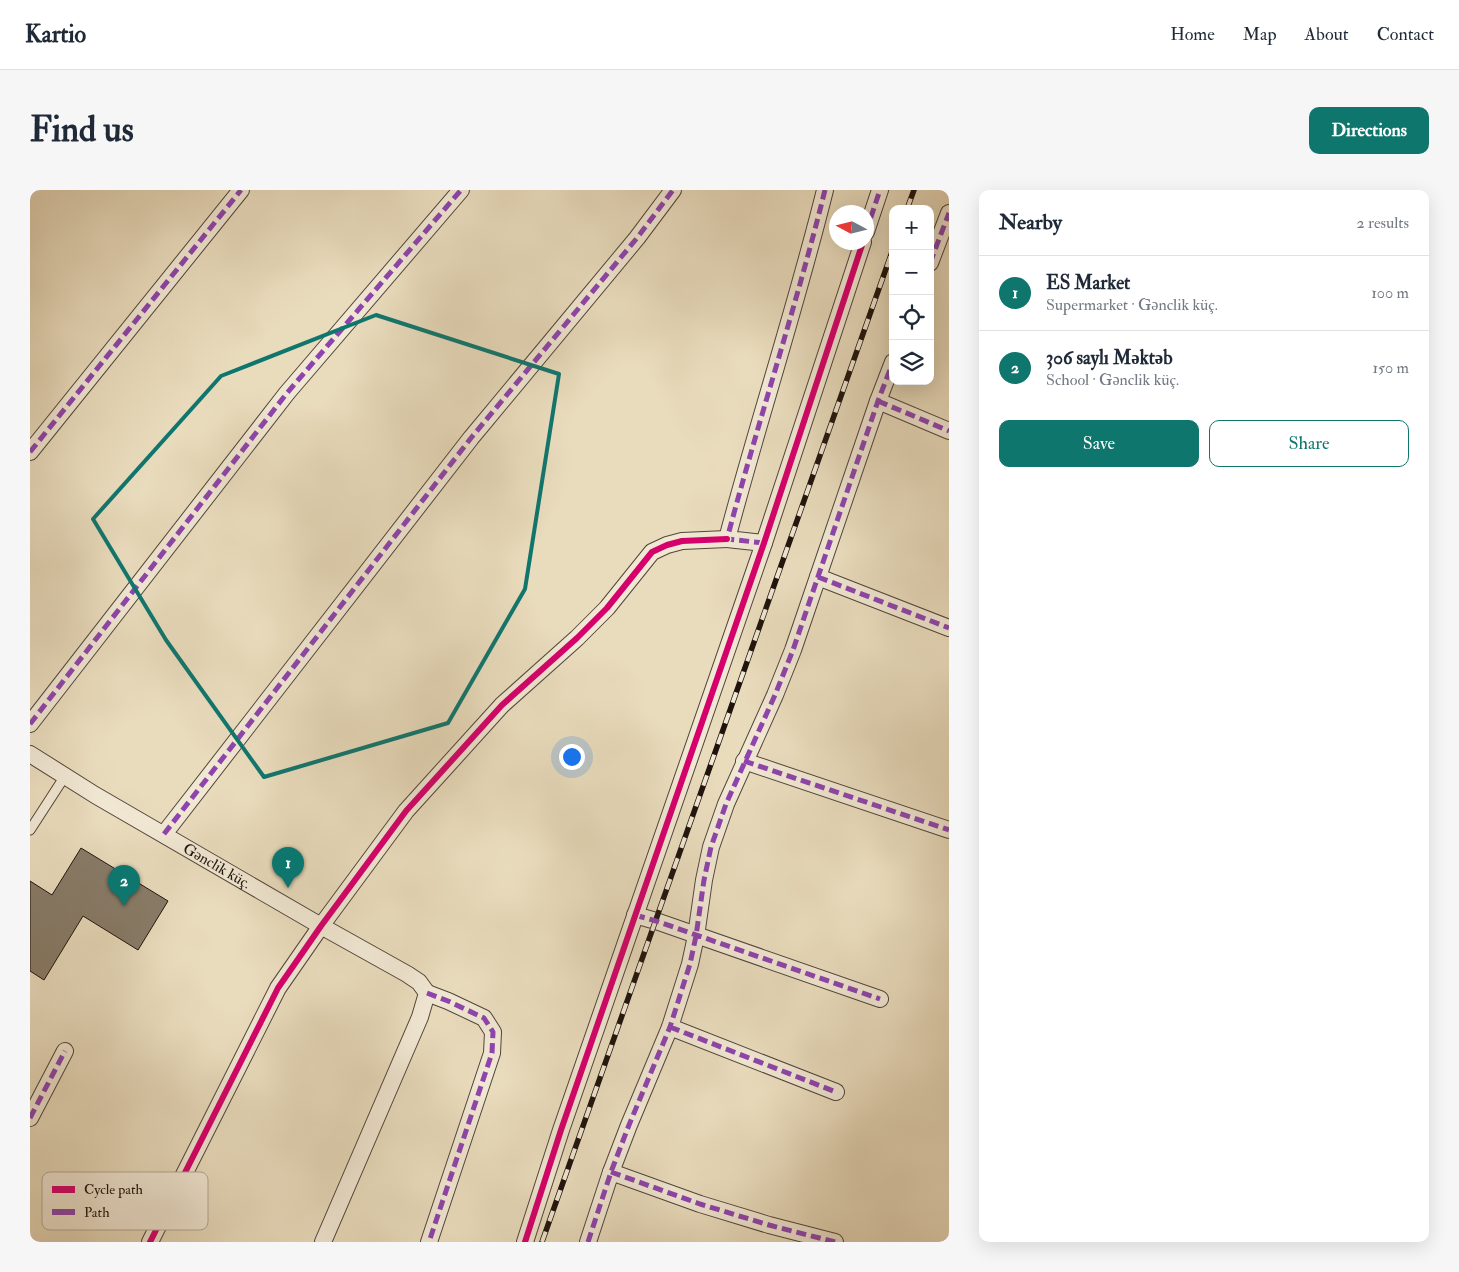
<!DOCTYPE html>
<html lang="en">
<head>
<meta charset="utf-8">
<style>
	:root { --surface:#fff; --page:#f6f6f7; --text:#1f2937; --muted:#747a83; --line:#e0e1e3; --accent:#0f766e }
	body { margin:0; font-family:"IM FELL Double Pica",serif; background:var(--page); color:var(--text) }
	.controls { position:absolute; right:15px; top:15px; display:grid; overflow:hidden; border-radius:10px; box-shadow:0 5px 20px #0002 }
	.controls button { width:45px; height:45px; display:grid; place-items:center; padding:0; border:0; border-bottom:1px solid var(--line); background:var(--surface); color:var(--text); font:25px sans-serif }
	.compass { position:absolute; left:799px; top:15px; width:45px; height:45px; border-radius:50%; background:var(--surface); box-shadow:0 5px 20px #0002; rotate:277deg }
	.you { position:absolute; left:541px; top:566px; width:18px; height:18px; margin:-12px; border:4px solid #fff; border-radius:50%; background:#1a73e8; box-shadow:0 0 0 8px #1a73e833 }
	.badge { display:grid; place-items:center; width:32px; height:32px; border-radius:50%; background:var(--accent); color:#fff; font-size:16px; font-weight:700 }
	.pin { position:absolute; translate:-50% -41px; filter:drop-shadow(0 1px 2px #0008) }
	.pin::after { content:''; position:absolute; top:26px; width:18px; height:15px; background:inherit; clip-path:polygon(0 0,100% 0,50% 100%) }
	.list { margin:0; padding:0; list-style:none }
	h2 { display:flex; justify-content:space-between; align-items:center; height:65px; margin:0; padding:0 20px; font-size:21px }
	h2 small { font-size:16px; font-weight:400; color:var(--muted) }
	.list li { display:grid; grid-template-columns:32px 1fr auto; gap:15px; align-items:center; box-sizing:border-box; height:75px; padding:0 20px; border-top:1px solid var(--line) }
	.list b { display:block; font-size:19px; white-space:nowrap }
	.list p { margin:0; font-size:16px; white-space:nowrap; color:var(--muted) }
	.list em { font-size:16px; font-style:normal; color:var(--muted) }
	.actions { display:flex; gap:10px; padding:15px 20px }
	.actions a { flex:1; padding:11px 0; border:1px solid var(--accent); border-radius:10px; text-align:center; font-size:18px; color:var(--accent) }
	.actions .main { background:var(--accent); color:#fff }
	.icon { flex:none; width:28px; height:28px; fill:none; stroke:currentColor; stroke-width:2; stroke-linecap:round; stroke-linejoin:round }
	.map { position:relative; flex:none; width:919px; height:1052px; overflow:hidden; border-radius:10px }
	header { display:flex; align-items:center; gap:30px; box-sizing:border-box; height:70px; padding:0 25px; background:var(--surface); border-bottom:1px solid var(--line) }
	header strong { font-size:24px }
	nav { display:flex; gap:28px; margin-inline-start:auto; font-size:18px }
	.intro { display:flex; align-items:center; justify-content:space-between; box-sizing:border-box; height:120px; padding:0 30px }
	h1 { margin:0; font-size:35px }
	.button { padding:12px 22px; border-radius:10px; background:var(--accent); color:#fff; font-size:18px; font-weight:700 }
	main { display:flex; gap:30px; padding:0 30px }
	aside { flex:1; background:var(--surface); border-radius:10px; box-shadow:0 5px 20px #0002 }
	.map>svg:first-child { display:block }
</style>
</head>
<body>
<header>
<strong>Kartio</strong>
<nav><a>Home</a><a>Map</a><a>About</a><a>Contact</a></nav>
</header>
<div class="intro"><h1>Find us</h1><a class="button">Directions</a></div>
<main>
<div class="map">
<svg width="919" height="1052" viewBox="0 0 919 1052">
	<rect width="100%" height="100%" fill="#e9dcbd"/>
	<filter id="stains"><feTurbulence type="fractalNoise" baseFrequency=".004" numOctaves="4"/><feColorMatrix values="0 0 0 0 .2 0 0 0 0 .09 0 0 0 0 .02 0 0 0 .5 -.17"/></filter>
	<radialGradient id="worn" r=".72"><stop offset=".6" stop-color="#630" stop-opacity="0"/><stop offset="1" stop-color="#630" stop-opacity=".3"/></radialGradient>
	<path fill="#887c69" stroke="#1f130d" d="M51,658L138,711L108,760L53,726L14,790L0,781V691L22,705Z"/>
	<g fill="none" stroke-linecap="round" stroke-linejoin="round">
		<g stroke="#524539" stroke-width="11">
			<path id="service" d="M0,640L35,586"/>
		</g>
		<g stroke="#524539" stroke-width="18">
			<g id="minor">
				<path d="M836,42L850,0"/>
				<path d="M900,73L919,23"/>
				<path d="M848,211L919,241"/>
				<path d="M0,262L211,0"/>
				<path d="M734,353L697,349C728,232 766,117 795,0"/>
				<path d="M788,387L919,438"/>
				<path d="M0,534L257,203L431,0"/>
				<path id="s1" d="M0,564L65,605L291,736L377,784L389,792L397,803"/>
				<path d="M714,571L919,640"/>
				<path d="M134,644L441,248L607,48L643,0"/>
				<path d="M605,725L626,731L850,809"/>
				<path d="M397,803L418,811L454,828L463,842L462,863L399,1052"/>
				<path d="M640,837L806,902"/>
				<path d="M0,928L35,861"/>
				<path d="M581,982L670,1014L739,1035L805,1052"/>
				<path d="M120,1052L248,798L291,736L376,621L472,515L547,448L577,418L622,362L637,355L652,351L697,349"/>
				<path d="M293,1052L390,827L397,803"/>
				<path d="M495,1052L531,940L734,353L833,52"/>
				<path d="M558,1052L581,982L599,935L640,837L660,774L666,746L674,690L681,657L696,614L745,505L763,460L848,211L863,172"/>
			</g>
		</g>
		<use href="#service" stroke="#f1e8d4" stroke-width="9"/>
		<use href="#minor" stroke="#f1e8d4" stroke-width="16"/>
		<g stroke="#1f130d" stroke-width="5.5">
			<path id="rail" d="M877,19L884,0
				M512,1052L863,59"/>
		</g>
		<use href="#rail" stroke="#f1e8d4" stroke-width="4" stroke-dasharray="11" stroke-linecap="butt"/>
		<path stroke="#8e44ad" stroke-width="5" stroke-dasharray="10 5" stroke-linecap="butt" d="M836,42L850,0
			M900,73L919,23
			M848,211L919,241
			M0,262L211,0
			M734,353L697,349C728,232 766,117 795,0
			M788,387L919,438
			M0,534L257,203L431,0
			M714,571L919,640
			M134,644L441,248L607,48L643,0
			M605,725L626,731L850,809
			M397,803L418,811L454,828L463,842L462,863L399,1052
			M640,837L806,902
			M0,928L35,861
			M581,982L670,1014L739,1035L805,1052
			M558,1052L581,982L599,935L640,837L660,774L666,746L674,690L681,657L696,614L745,505L763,460L848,211L863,172"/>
		<g stroke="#f1e8d4" stroke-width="9">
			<path id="cycleway" d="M120,1052L248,798L291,736L376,621L472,515L547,448L577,418L622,362L637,355L652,351L697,349
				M495,1052L531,940L734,353L833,52"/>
		</g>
		<use href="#cycleway" stroke="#d6006c" stroke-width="6"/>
	</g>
	<path fill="none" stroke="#0f766e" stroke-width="4" stroke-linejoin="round" d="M346,125L529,184L495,399L418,533L234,587L136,450L63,329L191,186Z"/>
	<g text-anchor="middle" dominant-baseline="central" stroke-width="4" stroke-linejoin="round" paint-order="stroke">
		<g font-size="15" fill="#1f130d" stroke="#f1e8d4">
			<text stroke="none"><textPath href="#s1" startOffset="218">Gənclik küç.</textPath></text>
		</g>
	</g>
	<rect x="12" y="982" width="166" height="58" rx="8" fill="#f1e8d4" stroke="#b2a898" stroke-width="1"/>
	<rect x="22" y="996" width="23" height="7" fill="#d6006c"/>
	<rect x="22" y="1019" width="23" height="6" fill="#8e44ad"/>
	<g font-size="14" fill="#1f130d">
		<text x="54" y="1004">Cycle path</text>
		<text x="54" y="1027">Path</text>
	</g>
	<rect width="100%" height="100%" filter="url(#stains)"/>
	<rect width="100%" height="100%" fill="url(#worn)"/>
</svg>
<div class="controls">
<button>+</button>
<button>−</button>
<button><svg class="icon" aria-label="locate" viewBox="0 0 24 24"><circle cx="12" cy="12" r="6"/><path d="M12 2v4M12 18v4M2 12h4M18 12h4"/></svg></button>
<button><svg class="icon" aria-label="layers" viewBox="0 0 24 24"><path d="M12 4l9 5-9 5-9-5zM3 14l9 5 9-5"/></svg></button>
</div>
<svg class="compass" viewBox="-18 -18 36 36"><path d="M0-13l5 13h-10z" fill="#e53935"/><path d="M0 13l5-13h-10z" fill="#747a83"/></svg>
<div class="you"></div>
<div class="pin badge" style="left:258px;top:698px">1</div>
<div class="pin badge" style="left:94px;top:716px">2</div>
</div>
<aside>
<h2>Nearby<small>2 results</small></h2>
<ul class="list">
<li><span class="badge">1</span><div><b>ES Market</b><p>Supermarket · Gənclik küç.</p></div><em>100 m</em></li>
<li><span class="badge">2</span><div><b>306 saylı Məktəb</b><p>School · Gənclik küç.</p></div><em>150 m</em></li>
</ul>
<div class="actions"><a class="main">Save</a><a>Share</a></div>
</aside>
</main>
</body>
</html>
